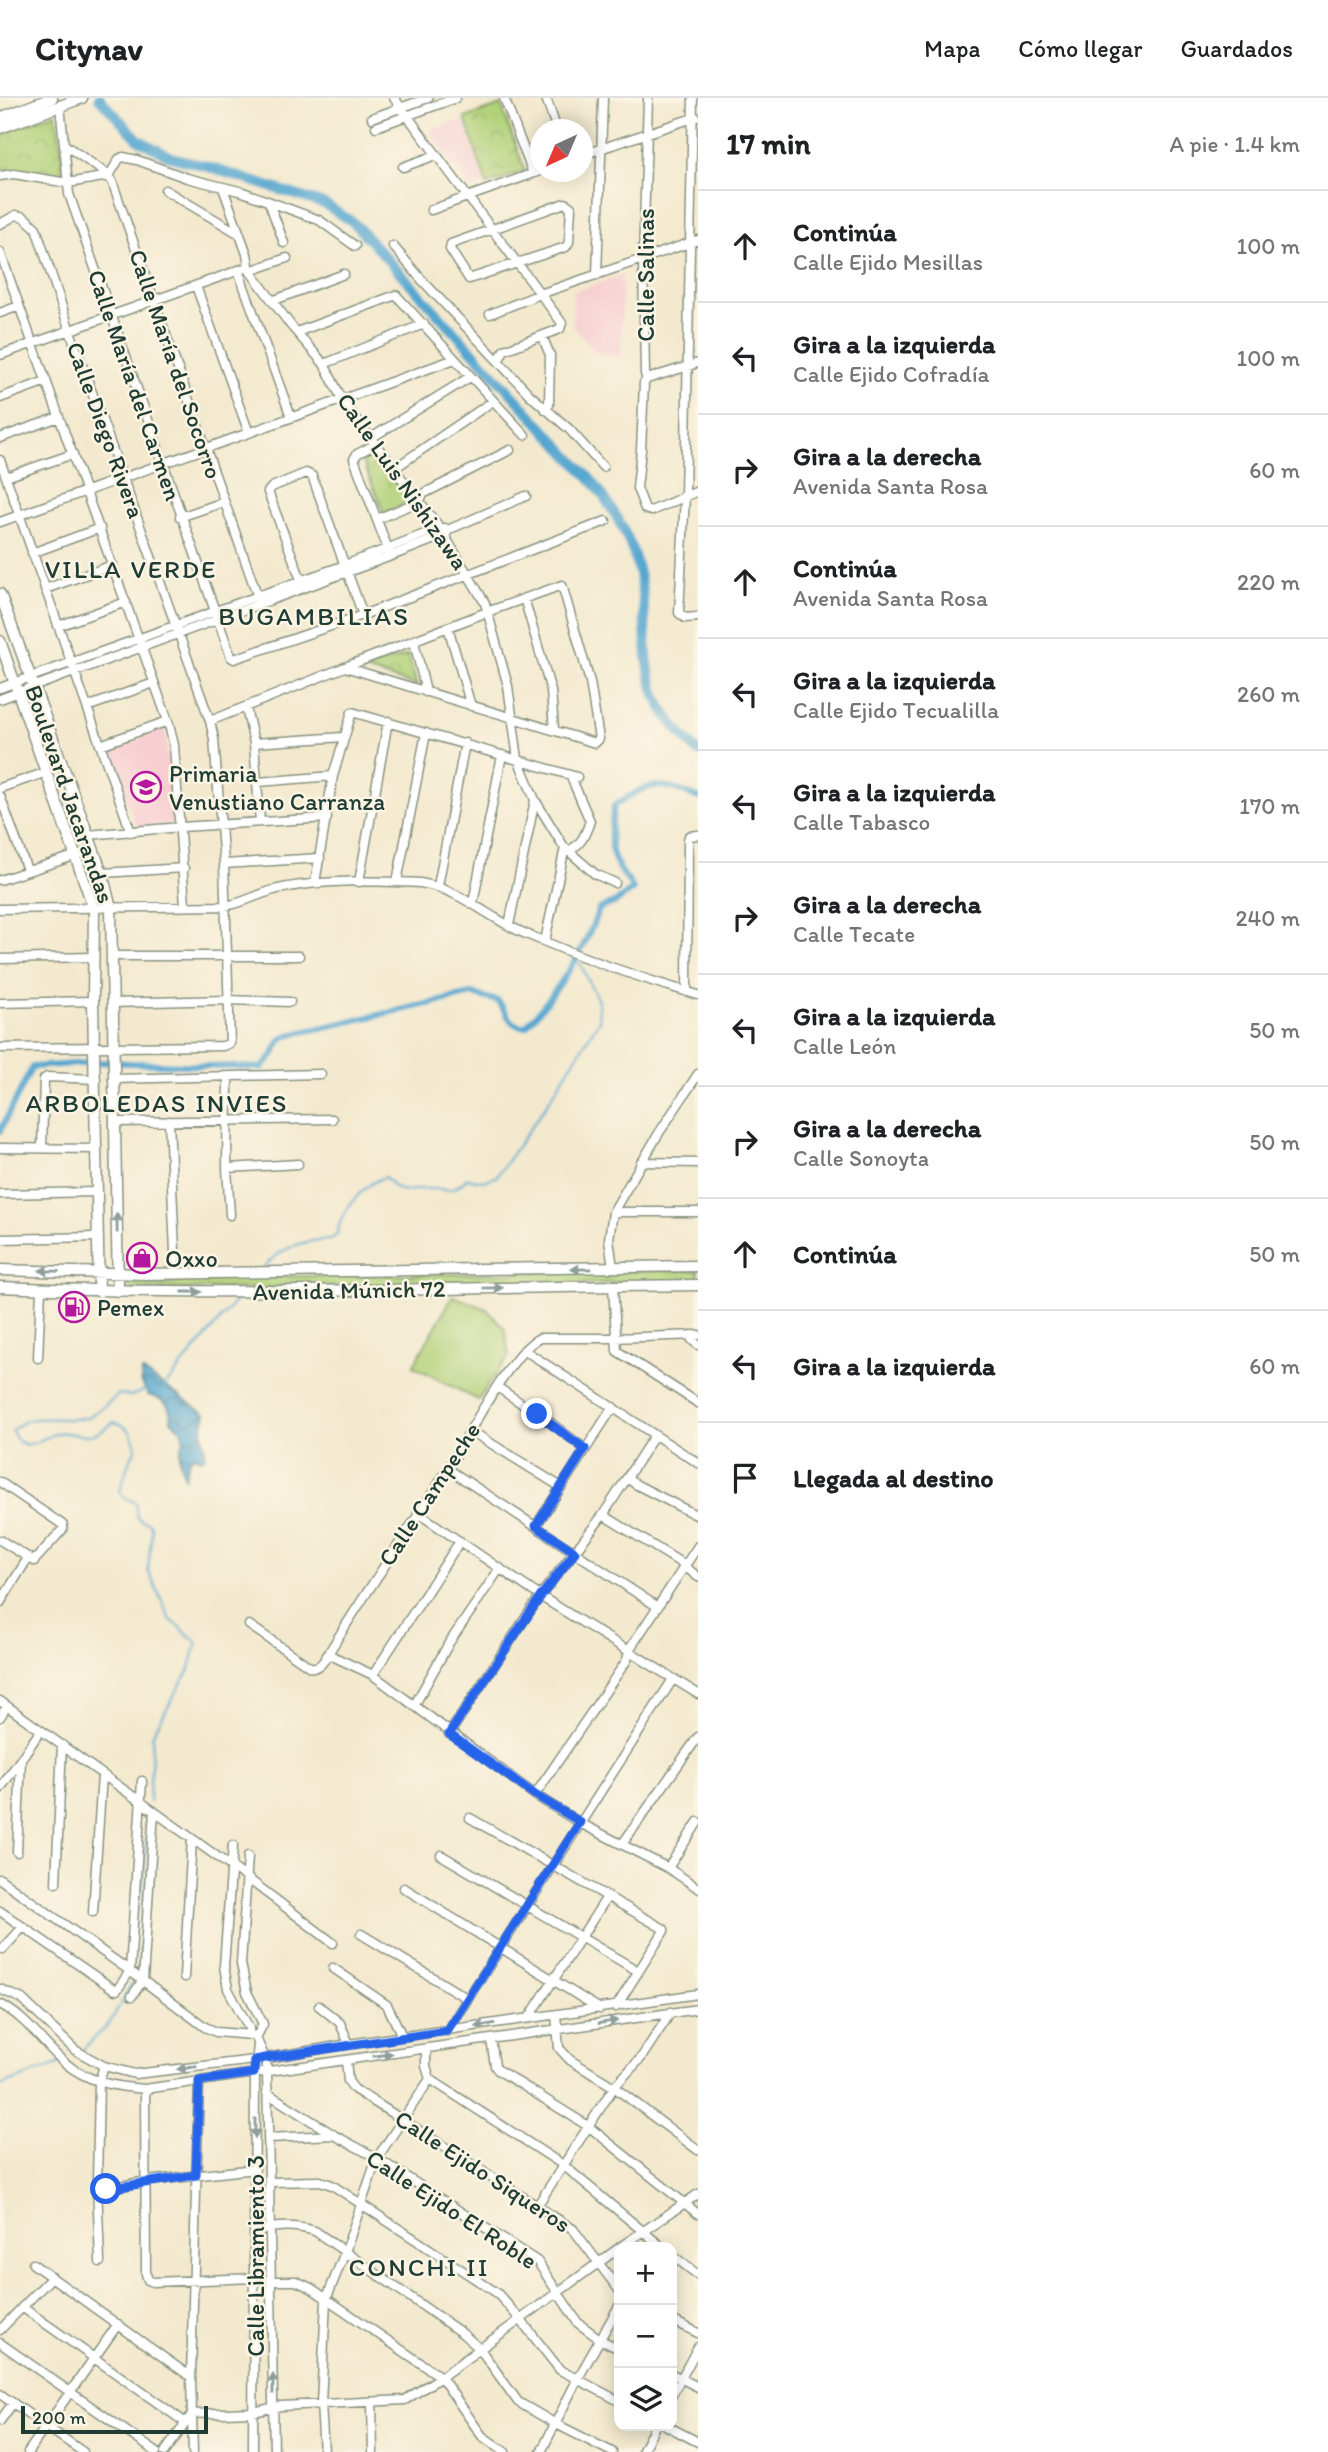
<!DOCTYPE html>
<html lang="es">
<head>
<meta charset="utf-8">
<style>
	:root { --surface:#fff; --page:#f2f2f2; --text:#202124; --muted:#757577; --line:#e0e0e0 }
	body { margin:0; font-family:Itim,sans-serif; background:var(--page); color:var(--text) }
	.controls { position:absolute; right:21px; bottom:21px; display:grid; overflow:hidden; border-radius:14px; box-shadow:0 4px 18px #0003 }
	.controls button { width:63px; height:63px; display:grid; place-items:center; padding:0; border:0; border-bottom:2px solid var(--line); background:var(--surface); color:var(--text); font:35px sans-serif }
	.compass { position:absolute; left:530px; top:21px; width:63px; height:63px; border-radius:50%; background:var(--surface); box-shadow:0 4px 18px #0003; rotate:224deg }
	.scale { position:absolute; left:21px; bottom:18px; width:187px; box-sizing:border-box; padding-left:7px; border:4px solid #1f3d34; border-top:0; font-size:19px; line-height:24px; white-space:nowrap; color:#1f3d34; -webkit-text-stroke:5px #fcf5e5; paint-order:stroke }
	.stop { position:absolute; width:21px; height:21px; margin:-16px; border:5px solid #2563eb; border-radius:50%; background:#fff }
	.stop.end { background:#2563eb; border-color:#fff; box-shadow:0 2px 7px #0008 }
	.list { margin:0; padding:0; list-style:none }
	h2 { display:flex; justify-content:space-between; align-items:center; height:91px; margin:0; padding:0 28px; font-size:30px }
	h2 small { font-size:23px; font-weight:400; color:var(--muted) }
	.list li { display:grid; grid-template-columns:46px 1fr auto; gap:21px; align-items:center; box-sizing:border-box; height:112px; padding:0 28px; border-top:2px solid var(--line) }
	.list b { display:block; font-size:26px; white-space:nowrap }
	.list p { margin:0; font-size:23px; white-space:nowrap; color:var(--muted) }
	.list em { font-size:23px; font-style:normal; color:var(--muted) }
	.icon { flex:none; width:38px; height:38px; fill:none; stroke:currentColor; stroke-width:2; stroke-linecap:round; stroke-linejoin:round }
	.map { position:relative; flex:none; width:698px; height:2354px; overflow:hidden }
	header { display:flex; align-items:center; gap:42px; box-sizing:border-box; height:98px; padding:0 35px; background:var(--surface); border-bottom:2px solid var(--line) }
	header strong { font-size:33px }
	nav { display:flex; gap:38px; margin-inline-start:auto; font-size:24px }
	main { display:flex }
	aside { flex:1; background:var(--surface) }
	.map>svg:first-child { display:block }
</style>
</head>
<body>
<header>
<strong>Citynav</strong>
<nav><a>Mapa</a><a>Cómo llegar</a><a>Guardados</a></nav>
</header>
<main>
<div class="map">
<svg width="698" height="2354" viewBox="0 0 698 2354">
	<defs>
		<pattern id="park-crowns" width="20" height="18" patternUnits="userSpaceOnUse" patternTransform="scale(1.75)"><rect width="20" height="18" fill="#b2d27a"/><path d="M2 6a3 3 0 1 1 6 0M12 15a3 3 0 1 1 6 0" fill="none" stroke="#99b56a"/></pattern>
		<pattern id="water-waves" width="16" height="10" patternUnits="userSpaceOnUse" patternTransform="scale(1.75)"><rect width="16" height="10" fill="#56a7d0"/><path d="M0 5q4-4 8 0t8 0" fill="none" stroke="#4789aa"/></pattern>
	</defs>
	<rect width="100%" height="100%" fill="#fcf5e5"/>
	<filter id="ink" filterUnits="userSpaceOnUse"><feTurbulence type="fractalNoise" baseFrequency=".0143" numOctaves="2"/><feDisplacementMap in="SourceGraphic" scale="14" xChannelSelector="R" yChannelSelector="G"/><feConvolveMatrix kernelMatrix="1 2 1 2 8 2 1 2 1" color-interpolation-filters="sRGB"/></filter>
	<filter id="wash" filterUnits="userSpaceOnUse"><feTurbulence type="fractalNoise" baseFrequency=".00686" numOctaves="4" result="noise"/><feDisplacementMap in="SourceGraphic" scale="28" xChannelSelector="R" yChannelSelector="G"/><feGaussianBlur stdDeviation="1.57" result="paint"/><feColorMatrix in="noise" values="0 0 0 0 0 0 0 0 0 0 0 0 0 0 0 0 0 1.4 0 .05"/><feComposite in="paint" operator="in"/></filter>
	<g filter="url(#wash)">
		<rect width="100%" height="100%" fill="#f3e9ce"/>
		<path fill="#f7cfd2" d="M463,22L485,86L470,91L428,32Z
			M622,177L621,259L597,255L573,229V194Z
			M165,630L175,725L137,729L108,653Z"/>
		<path fill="#b2d27a" stroke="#688857" stroke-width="2" d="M698,1172V1184L126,1192L122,1189L126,1185L174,1186L186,1180Z
			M453,1198L487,1211L505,1231L509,1258L478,1302L413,1268Z"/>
		<path fill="url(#park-crowns)" stroke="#688857" stroke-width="2" d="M501,7L525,73L487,87L465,20Z
			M56,15L62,53V81C43,78 19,70 0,74V36Z
			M379,356L412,403L384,415L362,362Z
			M408,557L417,588L362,571Z"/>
		<path fill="url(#water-waves)" stroke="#3a7282" stroke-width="2" d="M142,1273L206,1316L202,1330L206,1358L200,1361L193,1357L189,1362L185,1380C180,1367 177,1356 184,1343L181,1331L171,1323C171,1306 164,1301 148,1297L141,1283Z"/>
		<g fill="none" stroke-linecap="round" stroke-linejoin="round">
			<path stroke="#56a7d0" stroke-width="2" d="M263,1170C281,1149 303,1141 331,1142L337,1136C340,1114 364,1085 385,1079C403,1100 405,1091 426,1091C446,1090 452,1097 467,1080L483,1083L496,1079L545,1009L599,923L598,903L581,867L575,861
				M164,1289L238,1200
				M148,1291L131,1298L119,1296C110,1304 98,1314 87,1319C63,1327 31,1310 12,1333C24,1360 40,1339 58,1335C62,1333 69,1336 74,1336C91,1340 100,1335 114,1324C130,1329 133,1336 136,1351L128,1366L120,1393L123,1399L136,1405C136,1418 136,1422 149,1425L152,1431L148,1472L170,1521L197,1544L190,1570L153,1635L149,1704
				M138,1872L148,1715
				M83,1951L109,1926L134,1882
				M0,1988L61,1965"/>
			<path stroke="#56a7d0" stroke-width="6" d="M0,1033L32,969L103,964L262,970L274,956L280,942L289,937L472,896L498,903C507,914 510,930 526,928C557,894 584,854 599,811L616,804L633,791C629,782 621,775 617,766C607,749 611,727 614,708C649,684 659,682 698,700"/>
			<path stroke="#56a7d0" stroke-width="10" d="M99,0L139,42L171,59L202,67L324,106L353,124L594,385C622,423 639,455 643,502C647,539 643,573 661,608C669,624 685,640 698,654"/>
		</g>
	</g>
	<g filter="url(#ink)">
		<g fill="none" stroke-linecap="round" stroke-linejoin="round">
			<g stroke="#899381" stroke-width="11">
				<path id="minor" d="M394,0L562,225L560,231L504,252L499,262
					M504,0L533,75
					M546,0L557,32
					M648,0L643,161L645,276L647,281L644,285L641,352L637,390L645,411L651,413L698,393
					M693,0L685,397L679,515L685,520L698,519
					M60,7L69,96L231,559L234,561L363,517L606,423
					M372,20L428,0
					M376,29L456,0
					M65,47L104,74L112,83L260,505
					M582,57L696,19
					M403,69L436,57
					M0,78L14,76L68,85L109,78L119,61L123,59L137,62L187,80L243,94L319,122L355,148
					M223,90L247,156L250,173L292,229L324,266L345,307L440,430L485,505L508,588L518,661L535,702L564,749L595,776L615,785
					M165,92L238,135
					M269,104L284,145
					M565,105L571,109L569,144L566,149L469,181L450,151L451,146Z
					M431,112L540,73
					M0,126L16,117L24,119L36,130L70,233L210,623L214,641L224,766L230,945L223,948L0,950
					M393,148L422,182L530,297L569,331L603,369
					M0,154L168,623L174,647L185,807
					M238,172L291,319
					M250,173L287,160
					M597,177L603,0
					M196,188L249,335
					M272,203L344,176
					M0,215L19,208
					M490,216L540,196L698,142
					M297,234L396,197L525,337
					M542,238L550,257L549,307L545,311
					M0,257L248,169
					M324,266L424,226
					M647,281L698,265
					M0,300L46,283
					M0,340L59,319
					M371,340L470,279
					M376,346L357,356L354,361L389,454
					M0,362L131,734
					M395,370L493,303
					M6,379L73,356
					M180,419L224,404
					M377,421L420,403L423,396L510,352
					M0,424L455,261
					M32,455L100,430
					M303,487L268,394L272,389L306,375L312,378L363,517
					M45,491L113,467
					M524,500L551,593L554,631
					M58,528L126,504
					M448,529L471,608
					M414,543L426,594
					M0,590L345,467L440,430H445
					M0,601L391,458L445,437L450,431L526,398
					M87,609L154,585
					M246,610L254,645L260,724
					M210,623L345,569L595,645L599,641L590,584L562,487L487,514L345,569
					M254,645L343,639
					M100,647L168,623
					M258,684L333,678
					M0,690L47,674
					M0,698L27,772
					M87,737L181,729L327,720
					M224,766L320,760
					M102,775L184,770
					M0,782L93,752
					M359,784L388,623
					M397,784L426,635
					M315,785L333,678L352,614L577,679
					M438,788L465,645
					M473,805L502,657
					M0,811L225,808C246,805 262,793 283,790C328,781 375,783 420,785C461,791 489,821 526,836C582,860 639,880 698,897
					M509,827L535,702
					M545,843L564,754C580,750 585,738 590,723L570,677
					M113,858H299
					M0,861L94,859
					M687,894L688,742L689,738L698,737
					M0,905L93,903
					M113,905L227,902L290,904
					M228,980L227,1070L230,1117
					M113,981L321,976
					M169,1023L176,1175
					M114,1024L332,1021
					M0,1050L96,1051
					M42,1050L44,981L47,979L96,981
					M641,1064L698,1065
					M227,1070L298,1066
					M0,1096L97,1094
					M613,1114H698
					M0,1141L98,1139
					M613,1170L609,1141L613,1114L659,1035L698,976
					M613,1188L617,1253L698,1305
					M691,1237L692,1242L698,1247
					M524,1252L698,1365
					M38,1260L41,1191
					M497,1289L551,1325L585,1351
					M471,1333L561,1389
					M448,1371L658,1509
					M627,1380L637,1387L698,1418
					M0,1384L63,1427V1431L34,1463L0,1442
					M418,1415L540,1498L698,1596
					M603,1417L678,1463L698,1479
					M536,1428L613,1309
					M0,1505L28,1460
					M249,1527L310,1569C320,1571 323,1564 328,1556L373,1577L535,1697L580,1725L668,1770L698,1790
					M328,1556C366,1493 409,1433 448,1371C465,1343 513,1250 540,1240H614L698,1237
					M373,1577L460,1443
					M0,1603L247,1780L333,1845
					M414,1608L449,1545L500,1470
					M0,1619L7,1608
					M449,1636L540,1498L603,1417L654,1338
					M0,1691L41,1632
					M535,1697L627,1562L629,1552L698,1448
					M470,1720L664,1831V1833L616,1909
					M623,1745L698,1639
					M233,1747L224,1868L228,1891L249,1930V1936
					M17,1754L21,1661
					M441,1757L638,1873
					M248,1758L241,1866L247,1894L263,1926L256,1940
					M668,1770L698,1724
					M0,1781L130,1873L205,1929L216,1934L252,1937L256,1940L265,1960L267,1973L274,2354
					M56,1785L62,1647
					M404,1790L600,1911
					M0,1813L115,1892H117L130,1873L142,1683
					M93,1814L102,1677
					M361,1836L468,1901
					M3,1851L23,1829
					M333,1870L387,1907L402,1938
					M184,1879L192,1741
					M0,1891L22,1901L75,1952L104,1968L135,1976L255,1962L349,1946L698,1896
					M132,1898L143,1882L154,1713
					M0,1906C27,1920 42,1945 64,1964C87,1984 116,1989 145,1991L698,1911
					M319,1908L340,1925L349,1946
					M556,1917L559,1950L570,1962L614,1989L698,2052
					M529,1920L607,1799
					M447,1933L673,1581
					M491,1941L495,1968L498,1972L588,2028L698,2116
					M426,1951V1968L430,1981L563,2067L662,2149
					M346,1962L348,1983L354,1991L573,2131L619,2192
					M145,1991L146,2176L148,2182L153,2184L255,2180
					M267,1995L334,2037L377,2060L537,2163L578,2225L601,2242L619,2251
					M268,2040L334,2037
					M269,2084L320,2083L332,2087L497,2195L520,2221L560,2272L619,2303
					M99,2092L147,2083L255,2071
					M537,2108L614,1989L641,1960L671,1914
					M255,2135C273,2127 295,2127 315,2133L463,2236L480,2251L518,2304L556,2326L612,2354
					M620,2149L698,2096
					M672,2157L698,2177
					M100,2164L97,2086L99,1984L104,1968
					M33,2166L191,2279
					M271,2183H296L311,2190L441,2279L482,2338L505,2354
					M22,2209L186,2325
					M672,2222L698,2235
					M0,2232L52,2179
					M0,2245L156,2354
					M672,2276L698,2289
					M0,2296L83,2354
					M672,2297L698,2249
					M372,2305L373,2354
					M0,2323L13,2305
					M667,2328L698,2344
					M28,2354L118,2226
					M165,2354L192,2316L253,2314L281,2308L405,2302L441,2279L619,2150
					M193,2354L191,2279L199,1983
					M253,2354L255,1975L258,1947
					M324,2354L321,2306L326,2202L345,2154L377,2060L430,1981
					M541,2354L577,2282L619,2208
					M642,2354L655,2328"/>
			</g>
			<g stroke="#899381" stroke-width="13">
				<path id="major" d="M0,20L52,0
					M0,30L82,0
					M0,496L102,775L111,810L118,1193
					M0,543L94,811L93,903L99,1194
					M0,1172L145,1176L698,1168
					M0,1189C233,1199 465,1189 698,1187"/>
			</g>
			<use href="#minor" stroke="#fff" stroke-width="8"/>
			<use href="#major" stroke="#fff" stroke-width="10"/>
		</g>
		<defs><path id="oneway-solid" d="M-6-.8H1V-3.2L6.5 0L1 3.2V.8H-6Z" transform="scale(1.75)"/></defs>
		<g fill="#8f9e9a">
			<use href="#oneway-solid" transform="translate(117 1125) rotate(-91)"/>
			<use href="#oneway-solid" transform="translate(581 1171) rotate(179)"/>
			<use href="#oneway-solid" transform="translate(49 1173) rotate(-178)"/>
			<use href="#oneway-solid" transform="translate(493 1190) rotate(-1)"/>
			<use href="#oneway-solid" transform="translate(192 1194)"/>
			<use href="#oneway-solid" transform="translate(608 1924) rotate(-9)"/>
			<use href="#oneway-solid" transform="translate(485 1927) rotate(171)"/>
			<use href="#oneway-solid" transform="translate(383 1957) rotate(-8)"/>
			<use href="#oneway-solid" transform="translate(187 1970) rotate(172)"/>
			<use href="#oneway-solid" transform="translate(255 2030) rotate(90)"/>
			<use href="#oneway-solid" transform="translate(273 2286) rotate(-90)"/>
		</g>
	</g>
	<g fill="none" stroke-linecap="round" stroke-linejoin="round" filter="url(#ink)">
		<path stroke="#2563eb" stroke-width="9" d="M106,2091L196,2077L199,1983L254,1975L255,1962L265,1960L447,1933L580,1724L535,1697L449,1636L541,1498L575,1454L536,1428L585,1351L537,1316"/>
	</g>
	<defs>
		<g id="school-ring" transform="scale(1.575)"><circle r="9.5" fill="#fcf5e5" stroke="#b5179e" stroke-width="1.5"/><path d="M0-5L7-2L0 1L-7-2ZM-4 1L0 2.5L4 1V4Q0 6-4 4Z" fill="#b5179e"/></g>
		<g id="shop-ring" transform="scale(1.575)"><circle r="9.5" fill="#fcf5e5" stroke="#b5179e" stroke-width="1.5"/><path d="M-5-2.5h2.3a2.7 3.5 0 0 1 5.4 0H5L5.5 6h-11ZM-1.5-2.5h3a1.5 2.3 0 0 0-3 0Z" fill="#b5179e"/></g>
		<g id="fuel-ring" transform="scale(1.575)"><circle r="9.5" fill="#fcf5e5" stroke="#b5179e" stroke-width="1.5"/><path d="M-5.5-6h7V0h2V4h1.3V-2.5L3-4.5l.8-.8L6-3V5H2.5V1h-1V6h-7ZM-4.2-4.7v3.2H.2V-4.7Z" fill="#b5179e"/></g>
	</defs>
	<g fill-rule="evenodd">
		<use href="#school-ring" x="146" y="689"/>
		<use href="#shop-ring" x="142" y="1160"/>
		<use href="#fuel-ring" x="74" y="1209"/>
	</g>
	<g text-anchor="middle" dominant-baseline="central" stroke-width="5" stroke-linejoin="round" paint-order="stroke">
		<g font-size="24" fill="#1f3d34" stroke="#fcf5e5">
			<text transform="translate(645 177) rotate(-90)">Calle Salinas</text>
			<text transform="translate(176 266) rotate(71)">Calle María del Socorro</text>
			<text transform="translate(135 287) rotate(71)">Calle María del Carmen</text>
			<text transform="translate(106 332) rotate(70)">Calle Diego Rivera</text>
			<text transform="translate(403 383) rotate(55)">Calle Luis Nishizawa</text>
			<text transform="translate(70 696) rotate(71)">Boulevard Jacarandas</text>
			<text transform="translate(349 1192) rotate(-1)">Avenida Múnich 72</text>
			<text transform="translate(429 1396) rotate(-57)">Calle Campeche</text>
			<text transform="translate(483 2073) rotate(33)">Calle Ejido Siqueros</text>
			<text transform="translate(452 2111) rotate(33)">Calle Ejido El Roble</text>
			<text transform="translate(255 2158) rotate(-90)">Calle Libramiento 3</text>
		</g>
		<g font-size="24" fill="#1f3d34" stroke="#fcf5e5" text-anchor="start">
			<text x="169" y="675">Primaria<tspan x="169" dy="28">Venustiano Carranza</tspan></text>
			<text x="165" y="1160">Oxxo</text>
			<text x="97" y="1209">Pemex</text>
		</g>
		<g font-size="26" letter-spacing="2" fill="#1f3d34" stroke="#fcf5e5">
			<text x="131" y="471">VILLA VERDE</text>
			<text x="314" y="518">BUGAMBILIAS</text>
			<text x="157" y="1005">ARBOLEDAS INVIES</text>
			<text x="419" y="2169">CONCHI II</text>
		</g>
	</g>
</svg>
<div class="controls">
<button>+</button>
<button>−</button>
<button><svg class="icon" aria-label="layers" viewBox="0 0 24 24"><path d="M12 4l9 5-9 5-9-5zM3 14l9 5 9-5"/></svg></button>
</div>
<svg class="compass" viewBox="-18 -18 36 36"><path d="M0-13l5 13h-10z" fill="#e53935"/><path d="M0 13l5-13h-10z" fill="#757577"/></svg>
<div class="scale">200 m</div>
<div class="stop" style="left:106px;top:2091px"></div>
<div class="stop end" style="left:537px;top:1316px"></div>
</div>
<aside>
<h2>17 min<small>A pie · 1.4 km</small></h2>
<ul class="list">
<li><svg class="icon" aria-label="ahead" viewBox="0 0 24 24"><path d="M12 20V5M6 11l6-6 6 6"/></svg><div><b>Continúa</b><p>Calle Ejido Mesillas</p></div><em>100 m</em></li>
<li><svg class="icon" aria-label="left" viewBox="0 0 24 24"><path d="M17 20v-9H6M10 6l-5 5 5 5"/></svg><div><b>Gira a la izquierda</b><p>Calle Ejido Cofradía</p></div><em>100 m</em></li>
<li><svg class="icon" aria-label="right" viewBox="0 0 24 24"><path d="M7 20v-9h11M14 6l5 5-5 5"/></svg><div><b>Gira a la derecha</b><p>Avenida Santa Rosa</p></div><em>60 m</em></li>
<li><svg class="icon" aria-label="ahead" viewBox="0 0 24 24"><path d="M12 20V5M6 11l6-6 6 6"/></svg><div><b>Continúa</b><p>Avenida Santa Rosa</p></div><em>220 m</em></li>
<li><svg class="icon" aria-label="left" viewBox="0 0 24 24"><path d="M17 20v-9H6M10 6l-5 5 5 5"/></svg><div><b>Gira a la izquierda</b><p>Calle Ejido Tecualilla</p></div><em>260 m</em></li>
<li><svg class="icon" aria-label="left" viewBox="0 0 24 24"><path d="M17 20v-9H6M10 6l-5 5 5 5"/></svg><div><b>Gira a la izquierda</b><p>Calle Tabasco</p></div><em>170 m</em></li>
<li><svg class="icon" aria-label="right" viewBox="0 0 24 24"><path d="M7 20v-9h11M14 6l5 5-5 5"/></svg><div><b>Gira a la derecha</b><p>Calle Tecate</p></div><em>240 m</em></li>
<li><svg class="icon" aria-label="left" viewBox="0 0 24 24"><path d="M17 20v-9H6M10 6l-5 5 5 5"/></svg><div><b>Gira a la izquierda</b><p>Calle León</p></div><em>50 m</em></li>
<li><svg class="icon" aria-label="right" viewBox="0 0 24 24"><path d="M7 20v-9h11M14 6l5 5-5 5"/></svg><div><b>Gira a la derecha</b><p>Calle Sonoyta</p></div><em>50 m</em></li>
<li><svg class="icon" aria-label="ahead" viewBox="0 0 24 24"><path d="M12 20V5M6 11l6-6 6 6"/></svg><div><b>Continúa</b></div><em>50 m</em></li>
<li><svg class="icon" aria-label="left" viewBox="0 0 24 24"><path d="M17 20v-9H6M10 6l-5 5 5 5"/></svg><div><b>Gira a la izquierda</b></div><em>60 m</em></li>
<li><svg class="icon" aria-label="arrive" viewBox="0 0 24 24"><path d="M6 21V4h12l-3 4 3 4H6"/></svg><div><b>Llegada al destino</b></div></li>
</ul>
</aside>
</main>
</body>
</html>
